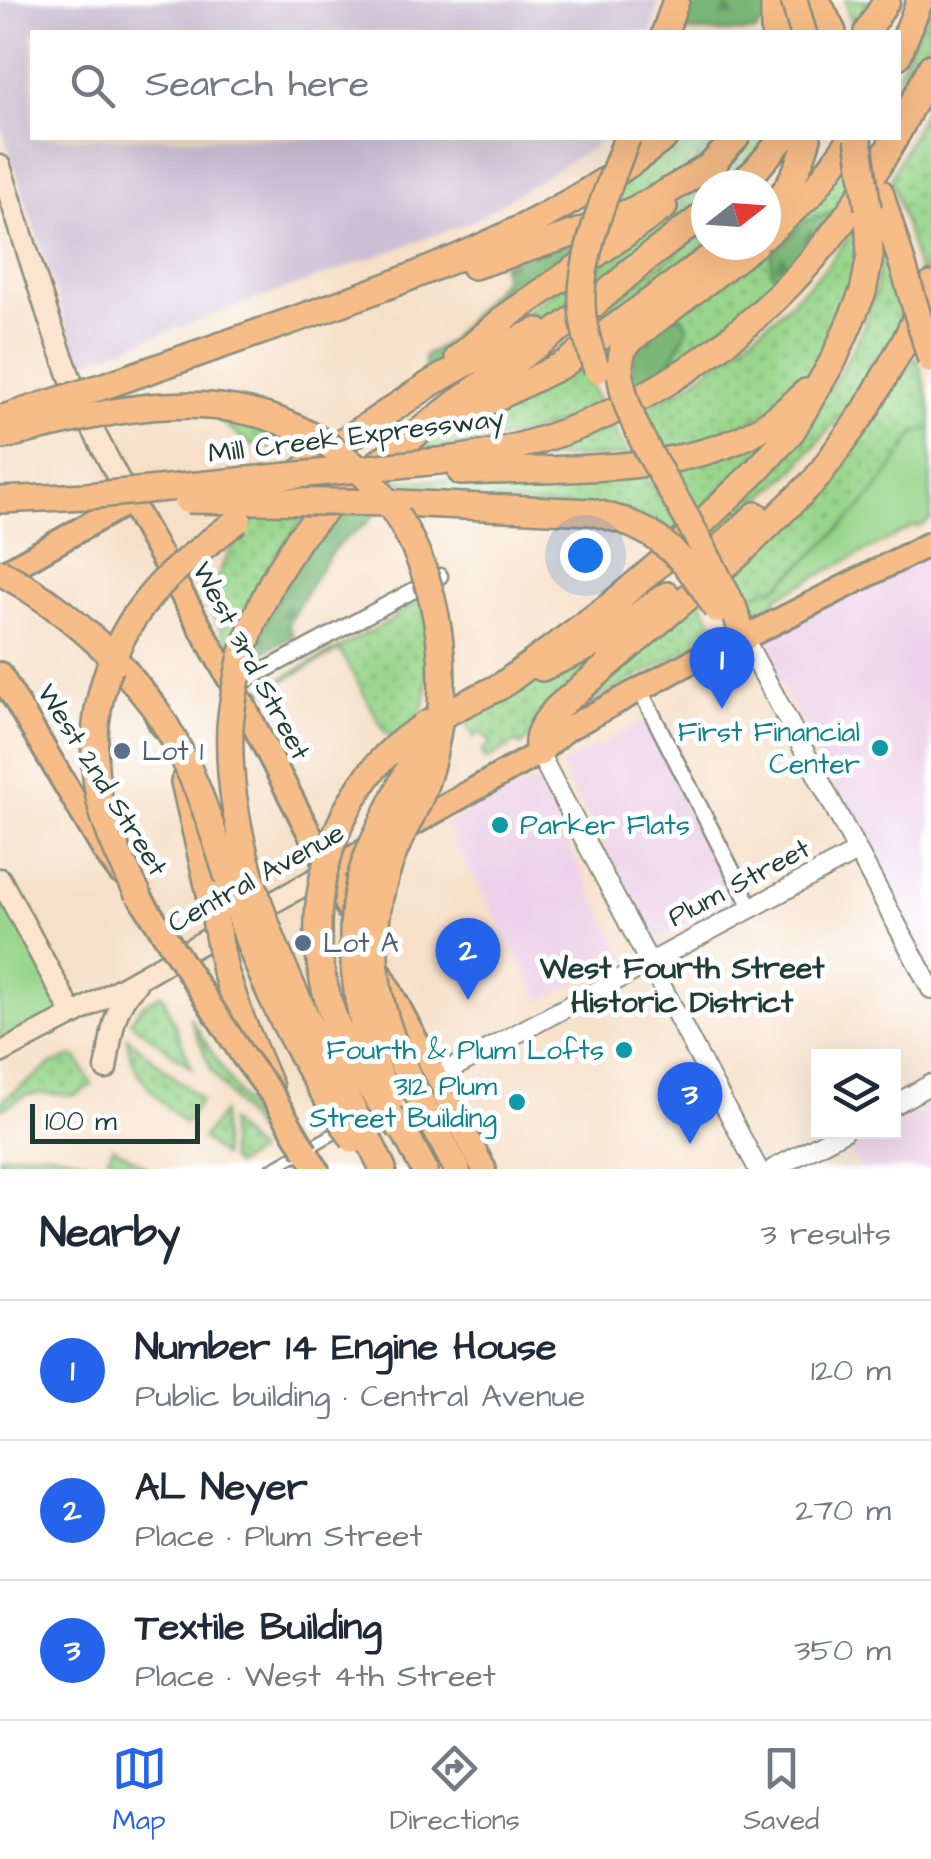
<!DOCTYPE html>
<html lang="en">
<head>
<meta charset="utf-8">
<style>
	:root { --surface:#fff; --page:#f6f6f7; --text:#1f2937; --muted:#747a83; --line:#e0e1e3; --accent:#2563eb }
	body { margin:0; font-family:"Architects Daughter",sans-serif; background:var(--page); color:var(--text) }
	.controls { position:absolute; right:30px; bottom:30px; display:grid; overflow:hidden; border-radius:0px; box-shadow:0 10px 40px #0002 }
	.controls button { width:90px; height:90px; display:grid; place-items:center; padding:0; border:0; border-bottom:2px solid var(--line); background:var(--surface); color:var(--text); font:50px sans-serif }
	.compass { position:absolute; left:691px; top:170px; width:90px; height:90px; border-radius:50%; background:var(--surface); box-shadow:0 10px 40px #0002; rotate:73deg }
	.scale { position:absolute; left:30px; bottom:25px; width:170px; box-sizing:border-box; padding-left:10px; border:5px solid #1f3d34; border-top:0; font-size:28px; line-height:35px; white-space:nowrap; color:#1f3d34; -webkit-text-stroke:8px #fff; paint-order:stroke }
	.you { position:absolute; left:585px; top:555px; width:35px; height:35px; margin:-25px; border:8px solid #fff; border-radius:50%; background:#1a73e8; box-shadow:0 0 0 15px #1a73e833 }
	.badge { display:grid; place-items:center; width:65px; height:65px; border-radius:50%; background:var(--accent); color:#fff; font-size:32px; font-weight:700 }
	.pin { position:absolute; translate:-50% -82px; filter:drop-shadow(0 2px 5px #0008) }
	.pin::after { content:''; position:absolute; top:52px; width:35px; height:30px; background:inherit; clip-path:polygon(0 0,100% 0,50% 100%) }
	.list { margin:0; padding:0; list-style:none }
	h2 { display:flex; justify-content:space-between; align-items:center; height:130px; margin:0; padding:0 40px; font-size:42px }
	h2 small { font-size:32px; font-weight:400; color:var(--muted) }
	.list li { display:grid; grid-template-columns:65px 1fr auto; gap:30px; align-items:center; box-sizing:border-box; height:140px; padding:0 40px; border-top:2px solid var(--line) }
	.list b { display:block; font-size:38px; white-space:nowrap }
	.list p { margin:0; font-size:32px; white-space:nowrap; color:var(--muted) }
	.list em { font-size:32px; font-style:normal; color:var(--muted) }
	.icon { flex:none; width:55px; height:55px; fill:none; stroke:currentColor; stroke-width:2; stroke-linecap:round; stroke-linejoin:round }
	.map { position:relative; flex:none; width:931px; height:1169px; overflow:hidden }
	.search { position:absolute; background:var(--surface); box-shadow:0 10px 40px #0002; left:30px; right:30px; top:30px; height:110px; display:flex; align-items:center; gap:25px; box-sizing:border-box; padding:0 35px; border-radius:0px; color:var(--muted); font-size:38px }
	.sheet { height:550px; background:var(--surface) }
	nav { display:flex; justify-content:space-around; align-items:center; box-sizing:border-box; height:140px; border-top:2px solid var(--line); background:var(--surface); font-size:28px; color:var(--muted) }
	nav a { display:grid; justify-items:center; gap:5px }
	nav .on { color:var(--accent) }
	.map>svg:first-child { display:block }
</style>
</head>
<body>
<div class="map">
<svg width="931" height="1169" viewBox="0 0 931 1169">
	<defs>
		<pattern id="grass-dots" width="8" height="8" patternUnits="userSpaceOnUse" patternTransform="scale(2.5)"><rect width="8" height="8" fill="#99d68b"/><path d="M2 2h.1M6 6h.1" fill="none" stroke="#7caf72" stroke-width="1.8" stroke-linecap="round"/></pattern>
		<pattern id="forest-firs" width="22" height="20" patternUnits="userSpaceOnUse" patternTransform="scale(2.5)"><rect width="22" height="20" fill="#7ab777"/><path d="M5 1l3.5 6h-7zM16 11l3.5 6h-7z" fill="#639662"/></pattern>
	</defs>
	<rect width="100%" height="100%" fill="#fff"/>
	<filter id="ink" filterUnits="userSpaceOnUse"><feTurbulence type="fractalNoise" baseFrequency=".01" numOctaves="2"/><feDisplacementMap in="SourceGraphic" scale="20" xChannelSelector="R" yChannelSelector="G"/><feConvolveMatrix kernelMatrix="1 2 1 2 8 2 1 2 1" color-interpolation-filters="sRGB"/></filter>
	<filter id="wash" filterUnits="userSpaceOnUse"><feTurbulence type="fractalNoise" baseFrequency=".0048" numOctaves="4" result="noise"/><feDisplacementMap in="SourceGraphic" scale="40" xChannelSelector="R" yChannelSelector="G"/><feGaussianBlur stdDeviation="2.25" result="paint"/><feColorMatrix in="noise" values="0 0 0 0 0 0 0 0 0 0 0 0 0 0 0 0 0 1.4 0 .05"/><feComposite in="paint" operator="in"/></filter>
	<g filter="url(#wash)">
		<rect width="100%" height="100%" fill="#f6e0c8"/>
		<path fill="#edd0e9" d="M931,548V968L757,639Z
			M644,721L735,898L655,940L560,766Z
			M536,781L625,957L542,1001L445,824Z
			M931,1102V1169H860L849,1148L878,1132H894V1123Z"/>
		<path fill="#ccbed4" d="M0,0H658L652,32H32V138H598L593,147L471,222L79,364L0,123Z"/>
		<path fill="url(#grass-dots)" stroke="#5c8a60" stroke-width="2.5" d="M845,0H871L853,29Z
			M931,0V37L899,109V71Z
			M931,97V251L921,280L891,177Z
			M679,138H721L681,177L610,214L623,176Z
			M745,138H768L739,169L720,185H706V198L678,223L592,286L595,263L663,214L697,187Z
			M850,154L857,183L836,211L805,221L778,281L675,367L676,351L688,328L675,312Z
			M862,218L857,278L836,335L811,373L790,396L756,419L711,442L662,451L641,411L691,383L775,317L825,269Z
			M706,227V245L595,330L593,312L674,254Z
			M881,234L907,320L859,395L790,474L709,541L707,535L833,384L861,333L876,289Z
			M571,278L570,302L537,323L488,340Z
			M917,356L931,408V429L915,433L894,466L864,505L828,541L779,585L741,600L727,574L848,456Z
			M582,364L601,407L546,428L476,445L406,452L441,430Z
			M788,414L772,443L695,513L669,465Z
			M214,416L236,418L294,438L271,448L248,443Z
			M612,426L628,455L527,460L526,456L572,442Z
			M644,474L680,526L672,533L631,512L401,495L389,481Z
			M266,508L310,509C275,557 249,590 231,648L202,594L213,589C227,552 237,535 266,508Z
			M699,598L714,624L711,637L574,711Z
			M422,600C426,626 434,697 418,718C412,726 400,732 392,738L385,732L340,650L260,693L259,691L395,618L394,615Z
			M632,629L521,746L517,742L486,760L482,752L491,742L480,732L474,737L464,718Z
			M162,994L192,1068L130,1021L144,1004Z
			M189,1016L271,1146L267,1147L212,1071Z
			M127,1037L201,1100L185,1124C157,1098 131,1076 127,1037Z
			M72,1056L78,1059L92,1085L74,1096L43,1093L26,1095L0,1110V1102L52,1064Z
			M222,1113V1156L202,1138Z
			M229,1122L257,1152L235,1165L229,1159Z"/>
		<path fill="url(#forest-firs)" stroke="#4c7a56" stroke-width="2.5" d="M685,0H768L769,16L755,32H675Z
			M836,211L778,281L771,271L772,252L805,221Z
			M578,240L574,259L460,348L425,372L424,356L449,341L504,278L501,264Z
			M675,312L683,317L688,328L676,351L675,367L631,391L633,348Z
			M339,510L376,511C369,527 347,534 335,548C317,571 303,598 288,624L293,636L259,654H254C271,599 302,553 339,510Z"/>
		<path fill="#99d68b" stroke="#5c8a60" stroke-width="2.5" d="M931,429V520L919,527L914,526L777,597L774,603L761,612H750L741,600L780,585L828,541L864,505L894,466L915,433Z
			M0,879L73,1015L0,1053Z
			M113,1146L149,1169H0V1156C44,1149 63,1152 104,1168Z"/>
	</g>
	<g filter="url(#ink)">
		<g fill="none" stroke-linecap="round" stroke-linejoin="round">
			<g stroke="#8a8e7e" stroke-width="15">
				<path id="pedestrian" d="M271,1169L344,1128"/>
			</g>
			<g stroke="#8a8e7e" stroke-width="19">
				<path id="minor" d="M234,687L440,576
					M645,700L751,907"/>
			</g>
			<g stroke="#8a8e7e" stroke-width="22">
				<path id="tertiary" d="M744,638L931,989
					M539,753L758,1169
					M434,1078L858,851
					M894,1105L931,1084
					M773,1169L843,1132"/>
			</g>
			<g stroke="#8a8e7e" stroke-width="25">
				<path id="secondary" d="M0,166L50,322L80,405L130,501
					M0,879L73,1015
					M0,1053L73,1015L329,871
					M106,1069C112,1036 111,1010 136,984"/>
			</g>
			<g stroke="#8a8e7e" stroke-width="28">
				<path id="primary" d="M0,575L130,501L242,702L357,926
					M0,674L105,852L120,872
					M329,871L539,753L565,730L724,644L744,638L931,543
					M380,972L484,1169
					M306,1152L317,1169"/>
			</g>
			<g stroke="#8a8e7e" stroke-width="30">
				<path id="motorway" d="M774,0V32
					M817,0L833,32
					M665,32L676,0
					M777,32L808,0
					M867,32L887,0
					M898,56L920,0
					M898,132L931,67
					M705,171L736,138
					M738,185L754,172L783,138
					M880,192L904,269
					M766,214C788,192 800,167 808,138
					M766,235L811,194L852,138
					M474,266C528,248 583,233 635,209C663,196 689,178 716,162
					M629,272L706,213
					M242,338C388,287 542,236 664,138
					M458,358L507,316L664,207
					M620,364L623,349L634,337L754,245
					M462,415L564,364L727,245
					M439,461C601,443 746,352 842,222C862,195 878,166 895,138
					M461,472C548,468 673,475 751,434C772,423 789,408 806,392
					M289,481L317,459L433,382L465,364L537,331
					M0,500L87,496
					M400,503L592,512L625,521L649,533
					M697,569L756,515
					M733,606L744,638
					M243,652L253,623L272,582L299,538L343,490L455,404L593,305L641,263
					M117,661L154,707L163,726
					M542,668L599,642L667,595
					M501,686L612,604L659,564L758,469L792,431L834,359L863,292L870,256L868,208
					M539,753C534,733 545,722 557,708L739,554L816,479L865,411L905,341L931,285
					M184,782L210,894
					M225,971L242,1021L270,1087
					M422,1103L457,1169
					M402,1127L424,1169
					M371,1144L383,1169"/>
			</g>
			<use href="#pedestrian" stroke="#fff" stroke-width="10"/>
			<use href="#minor" stroke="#fff" stroke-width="14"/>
			<use href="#tertiary" stroke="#fff" stroke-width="18"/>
			<use href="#secondary" stroke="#fce5cf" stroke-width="20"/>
			<use href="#primary" stroke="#f7bd88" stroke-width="22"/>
			<use href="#motorway" stroke="#f7bd88" stroke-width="25"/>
			<g stroke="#8a8e7e" stroke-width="28" stroke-linecap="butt">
				<path id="primary-bridge" d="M138,894L243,1056L273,1096L306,1152"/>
			</g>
			<g stroke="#8a8e7e" stroke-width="30" stroke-linecap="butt">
				<path id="motorway-bridge" d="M794,0L803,32
					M858,138L868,208
					M904,269L931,360
					M620,364C619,412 662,474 685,515C702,545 717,576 733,606
					M597,370C589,347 582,325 582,302C580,253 610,183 627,138
					M0,419L113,383L242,338
					M0,437C68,421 139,401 209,406C369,418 452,556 441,707C438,736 432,768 421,795C413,814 403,831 395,850C357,941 376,1020 422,1103
					M87,496L439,461
					M187,500L397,503
					M649,533C680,553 699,579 717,610
					M0,572C45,596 81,626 117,661
					M243,652C237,677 232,701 230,727C224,871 306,1021 371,1144
					M154,707C207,785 221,867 253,953C279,1020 314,1081 354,1140
					M138,894C124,866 110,839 102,810C82,733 103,648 156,589C180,563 210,542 238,520
					M210,894L225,971
					M390,1100C356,1029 338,926 369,852C387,809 412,770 424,724
					M400,1128C328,1042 295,945 335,836C348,803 368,771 395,747C425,721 465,704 501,686"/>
			</g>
			<use href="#primary-bridge" stroke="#f7bd88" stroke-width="22"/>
			<use href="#motorway-bridge" stroke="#f7bd88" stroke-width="25"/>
		</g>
	</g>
	<g fill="#0f9aa8" stroke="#fff" stroke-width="4">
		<circle cx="880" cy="748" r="10"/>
		<circle cx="500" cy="825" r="10"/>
		<circle cx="624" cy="1050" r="10"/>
		<circle cx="517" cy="1102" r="10"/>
	</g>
	<g fill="#5c6f8a" stroke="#fff" stroke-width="4">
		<circle cx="122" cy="751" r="10"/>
		<circle cx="303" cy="943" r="10"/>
	</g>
	<g text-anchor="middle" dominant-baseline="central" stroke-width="10" stroke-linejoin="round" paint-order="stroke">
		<g font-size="28" fill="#1f3d34" stroke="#fff">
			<text transform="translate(356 436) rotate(-7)">Mill Creek Expressway</text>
			<text transform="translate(251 661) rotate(62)">West 3rd Street</text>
			<text transform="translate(102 780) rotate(58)">West 2nd Street</text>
			<text transform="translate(256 878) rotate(-29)">Central Avenue</text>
			<text transform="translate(739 883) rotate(-28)">Plum Street</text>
		</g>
		<g font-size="28" fill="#0d838f" stroke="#fff" text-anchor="end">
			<text x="860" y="732">First Financial<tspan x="860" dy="32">Center</tspan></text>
			<text x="520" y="825" text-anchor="start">Parker Flats</text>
			<text x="604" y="1050">Fourth &amp; Plum Lofts</text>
			<text x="497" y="1086">312 Plum<tspan x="497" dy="32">Street Building</tspan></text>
		</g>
		<g font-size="28" fill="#4e5e75" stroke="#fff" text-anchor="start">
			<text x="142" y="751">Lot 1</text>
			<text x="323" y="943">Lot A</text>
		</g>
		<g font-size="30" font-weight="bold" fill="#1f3d34" stroke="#fff">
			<text x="682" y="969">West Fourth Street<tspan x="682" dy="34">Historic District</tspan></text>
		</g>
	</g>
</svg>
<div class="controls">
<button><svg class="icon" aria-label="layers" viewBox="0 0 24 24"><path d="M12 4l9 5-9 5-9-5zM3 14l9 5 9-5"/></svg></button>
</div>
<svg class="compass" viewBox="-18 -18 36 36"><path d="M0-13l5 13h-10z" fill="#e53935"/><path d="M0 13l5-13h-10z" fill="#747a83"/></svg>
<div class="scale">100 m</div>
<div class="you"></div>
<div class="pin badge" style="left:722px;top:709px">1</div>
<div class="pin badge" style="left:468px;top:1000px">2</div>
<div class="pin badge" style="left:690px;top:1144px">3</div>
<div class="search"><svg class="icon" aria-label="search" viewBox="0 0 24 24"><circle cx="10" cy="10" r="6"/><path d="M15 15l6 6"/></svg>Search here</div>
</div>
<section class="sheet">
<h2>Nearby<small>3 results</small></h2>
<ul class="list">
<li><span class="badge">1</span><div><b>Number 14 Engine House</b><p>Public building · Central Avenue</p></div><em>120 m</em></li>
<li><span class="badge">2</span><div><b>AL Neyer</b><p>Place · Plum Street</p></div><em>270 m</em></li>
<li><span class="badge">3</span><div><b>Textile Building</b><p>Place · West 4th Street</p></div><em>350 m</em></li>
</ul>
</section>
<nav>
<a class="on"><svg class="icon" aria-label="map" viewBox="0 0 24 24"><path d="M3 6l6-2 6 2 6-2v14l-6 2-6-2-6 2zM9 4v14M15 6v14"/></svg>Map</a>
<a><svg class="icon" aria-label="directions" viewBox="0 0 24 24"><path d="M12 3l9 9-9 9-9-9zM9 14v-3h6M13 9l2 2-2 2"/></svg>Directions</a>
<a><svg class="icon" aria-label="saved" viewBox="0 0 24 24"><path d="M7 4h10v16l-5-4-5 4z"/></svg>Saved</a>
</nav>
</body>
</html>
